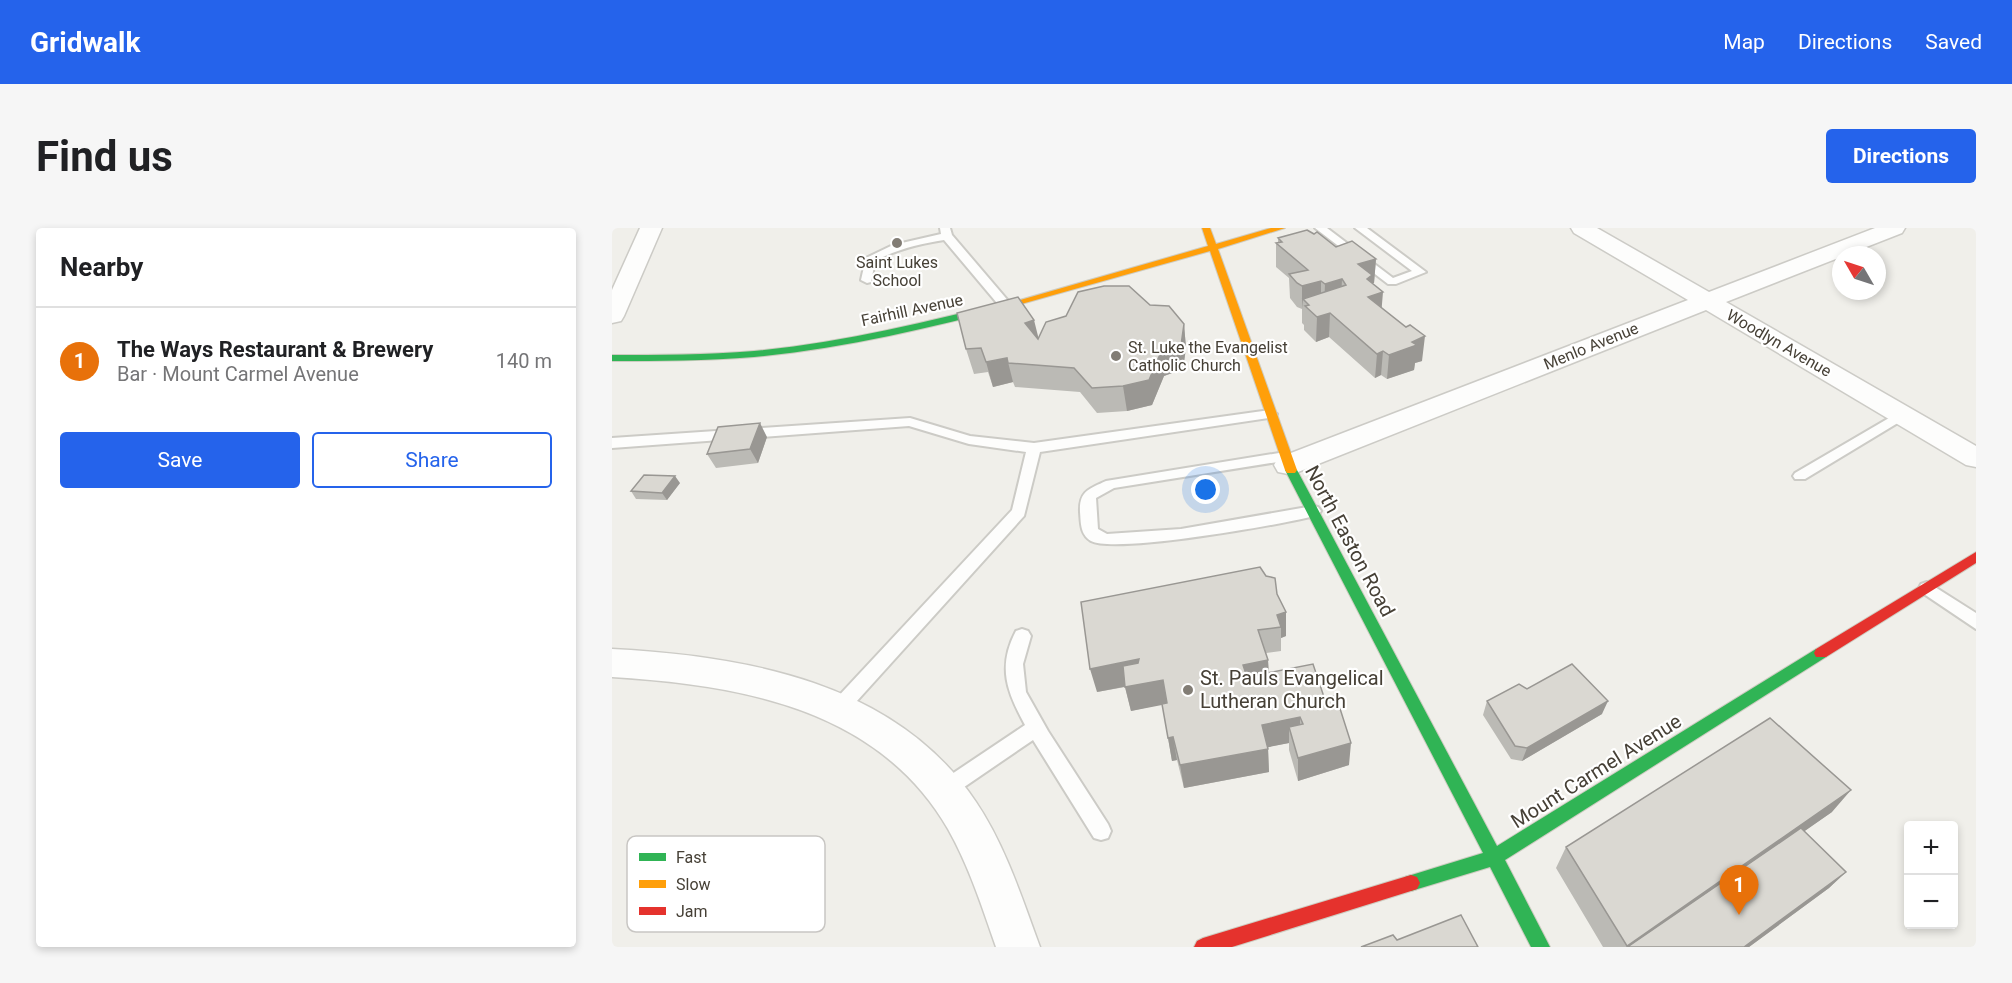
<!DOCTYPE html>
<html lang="en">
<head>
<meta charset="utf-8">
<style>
	:root { --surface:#fff; --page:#f6f6f6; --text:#202124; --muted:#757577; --line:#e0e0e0; --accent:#2563eb }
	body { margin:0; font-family:Roboto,sans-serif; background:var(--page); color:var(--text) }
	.controls { position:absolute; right:18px; bottom:18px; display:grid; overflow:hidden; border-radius:6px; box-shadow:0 3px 9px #0003 }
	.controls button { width:54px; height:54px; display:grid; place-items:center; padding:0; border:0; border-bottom:2px solid var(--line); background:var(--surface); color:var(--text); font:30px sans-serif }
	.compass { position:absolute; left:1220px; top:18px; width:54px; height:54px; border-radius:50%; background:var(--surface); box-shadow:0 3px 9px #0003; rotate:309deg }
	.you { position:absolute; left:594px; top:262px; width:21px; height:21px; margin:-15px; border:4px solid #fff; border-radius:50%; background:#1a73e8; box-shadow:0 0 0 9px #1a73e833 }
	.badge { display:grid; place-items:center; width:39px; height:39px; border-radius:50%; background:var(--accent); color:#fff; font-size:20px; font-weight:700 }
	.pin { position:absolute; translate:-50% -50px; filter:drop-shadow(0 2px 3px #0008) }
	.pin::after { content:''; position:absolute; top:32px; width:21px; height:18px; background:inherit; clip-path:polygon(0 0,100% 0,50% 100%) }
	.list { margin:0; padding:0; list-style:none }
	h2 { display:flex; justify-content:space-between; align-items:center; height:78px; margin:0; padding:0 24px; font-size:26px }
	h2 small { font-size:20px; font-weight:400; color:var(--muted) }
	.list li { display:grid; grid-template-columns:39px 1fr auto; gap:18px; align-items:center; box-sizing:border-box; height:108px; padding:0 24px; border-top:2px solid var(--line) }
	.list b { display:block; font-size:22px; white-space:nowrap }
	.list p { margin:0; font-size:20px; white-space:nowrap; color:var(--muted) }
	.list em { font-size:20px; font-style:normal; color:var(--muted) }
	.actions { display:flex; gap:12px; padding:18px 24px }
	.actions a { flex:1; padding:14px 0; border:2px solid var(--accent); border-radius:6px; text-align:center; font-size:21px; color:var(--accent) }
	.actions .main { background:var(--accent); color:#fff }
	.map { position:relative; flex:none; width:1364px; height:719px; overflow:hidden; border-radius:6px }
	header { display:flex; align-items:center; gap:36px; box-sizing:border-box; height:84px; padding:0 30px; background:var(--accent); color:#fff }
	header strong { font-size:28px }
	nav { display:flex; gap:33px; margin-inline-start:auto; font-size:21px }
	.intro { display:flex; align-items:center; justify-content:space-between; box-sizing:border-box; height:144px; padding:0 36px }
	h1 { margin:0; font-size:42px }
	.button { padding:15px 27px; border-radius:6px; background:var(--accent); color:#fff; font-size:21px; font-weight:700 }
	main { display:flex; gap:36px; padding:0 36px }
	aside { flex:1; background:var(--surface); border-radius:6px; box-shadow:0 3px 9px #0003 }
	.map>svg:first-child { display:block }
</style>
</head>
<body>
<header>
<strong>Gridwalk</strong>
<nav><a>Map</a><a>Directions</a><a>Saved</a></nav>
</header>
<div class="intro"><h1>Find us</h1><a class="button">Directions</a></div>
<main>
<aside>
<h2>Nearby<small></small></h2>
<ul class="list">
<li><span class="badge" style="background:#e8710a">1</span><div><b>The Ways Restaurant &amp; Brewery</b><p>Bar · Mount Carmel Avenue</p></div><em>140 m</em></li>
</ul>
<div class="actions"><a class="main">Save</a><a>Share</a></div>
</aside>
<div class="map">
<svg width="1364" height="719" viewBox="0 0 1364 719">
	<rect width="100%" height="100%" fill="#f0efea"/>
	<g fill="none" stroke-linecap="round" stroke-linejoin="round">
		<g stroke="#cccbc6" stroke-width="4">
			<path id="lane" d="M328,0H338L340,7L398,75V81H390L332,12C308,16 285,21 263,33L259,54L255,55L249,52L254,30L281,17L329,6Z
				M703,0H715L781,50L800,43L743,0H755L814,44L784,56H776Z
				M658,182L665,186L663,189L428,224L412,288L235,484L228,487L221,484L219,479L221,474L400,282L414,224L357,216L297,198L0,220V210L298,190L358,208L422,215Z
				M1289,183L1294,184L1296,187L1294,190L1193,251H1183L1181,248L1183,245Z
				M673,224L680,229L678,232L502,260L484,270L486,301L495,306L569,301L701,278L706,279L709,283L706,287C674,296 503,326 479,313C468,306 469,295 468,284C467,263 477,261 494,253Z
				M1315,354L1364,385V401L1309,364L1307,360L1309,356Z
				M410,401L416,403L419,408L411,436L414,464L436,503L496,596L499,603L496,610L489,612L482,610L421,512L339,568L332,571L325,568L322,562L325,556L413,497C395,464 385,439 404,403Z"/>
		</g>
		<g stroke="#cccbc6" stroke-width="3">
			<path id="street" d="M28,0H50L12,88L9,93L0,95V62Z
				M959,0H985L1097,64L1263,0H1293L1290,5L1114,74L1364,218V239L1354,237L1094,82L686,244L676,246L666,244L662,237L666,230L1076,72L962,5Z
				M0,421C134,428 284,454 364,574C393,617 410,670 428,719H384C370,679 357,638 336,601C266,480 128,457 0,449Z"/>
		</g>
		<g stroke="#ceccc1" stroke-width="2">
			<path id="fast" d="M399,73L404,76L402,78C317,100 230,121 142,129C95,133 47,133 0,133V127C47,127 95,127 142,123C229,115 314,94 399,73Z
				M679,238L685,242L885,618L1204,421H1214L1216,425L1214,429L893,632L938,719H919L878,639L799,663L793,661L790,655L793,649L871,625L673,242Z"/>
		</g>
		<g stroke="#ceccc1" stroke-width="2">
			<path id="slow" d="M590,0H598L604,16L659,0H673L606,21L685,242L683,245H675L673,242L598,23L402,78L394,76L596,18Z"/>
		</g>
		<g stroke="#ceccc1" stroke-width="2">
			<path id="jam" d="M1364,324V335L1214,429H1204L1202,425L1204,421Z
				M799,647L805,649L808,655L805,661L799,663L620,719H582L585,713L591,710Z"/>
		</g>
		<use href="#lane" fill="#fdfdfc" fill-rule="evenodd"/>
		<use href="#street" fill="#fdfdfc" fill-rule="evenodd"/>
		<use href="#fast" fill="#30b455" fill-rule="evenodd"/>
		<use href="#slow" fill="#ff9f0a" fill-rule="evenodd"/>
		<use href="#jam" fill="#e5322d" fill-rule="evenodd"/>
	</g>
	<path fill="#bbbab5" d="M666,10L724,19L764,31L762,55H760L770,80L810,133L803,135L802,142L775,151L769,147L763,150L717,109L704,114L692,102V97L690,95V81L685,79L678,70L677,50L664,39V15H666Z
		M538,77L572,96L574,120L571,141L552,148L540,177L515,183L485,185L468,164L403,159L401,154L381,159L376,144L362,146L354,121L427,110Z
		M155,209L146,235L104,240L95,226Z
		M68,255L55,272L24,271L19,263Z
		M665,366L674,384V408L669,410V423L654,425L656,432L657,444L737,537L686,553L677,522V515L656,519L657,544L572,560L565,532L560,533L550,476L519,483L513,459L485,464Z
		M875,473L990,486L910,533L899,531L871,487Z
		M1220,584L1192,603L1234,644L1217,660L1137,719H991L944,640L954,619Z"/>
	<path fill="#999793" d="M764,31L762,55L759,56L771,64L769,88L756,73L746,36Z
		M730,51L729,75L712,80L713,56Z
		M709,53V76L697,77L691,71L690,81V58Z
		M718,85L717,109L704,114L705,89Z
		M422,92L428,116L413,95Z
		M572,96L574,120L571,141L552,148L540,177L515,183L511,158L549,124Z
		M813,108L810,133L803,135L802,142L775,151L777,127L800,114Z
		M771,123L769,147L763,150L765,126Z
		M395,130L401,154L381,159L374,134Z
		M148,195L155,209L146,235L138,221Z
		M63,248L68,255L55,272L50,265Z
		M674,384V408L669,410V399L665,387Z
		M527,431L532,455L485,464L478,441Z
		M656,432L657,456L633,461L631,437Z
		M551,452L555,476L519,483L513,459Z
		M996,473L990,486L910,533L915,520Z
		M688,489V512L677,499V515L652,520L650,497Z
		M561,509L565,532L560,533L556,510Z
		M739,515L737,537L686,553V530Z
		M656,521L657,544L572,560L568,537Z
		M1239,562L1220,584L1027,719L1017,718V719H1014Z
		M1234,644L1217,660L1137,719H1132Z"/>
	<path fill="#dad8d2" stroke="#999793" stroke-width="1.5" d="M695,2L702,6L705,4L724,19L740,13L764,31L746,36L760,47L755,51L771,64L756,69L794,99L798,97L813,108L800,114L805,117L777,127L771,123L765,126L718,85L705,89L693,78L697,77L691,71L734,57L730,51L713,56L709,53L690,58L685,55L677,46L696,42L664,15L670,14L666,10Z
		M492,58H517L538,77L557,78L572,96L569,117L549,124L537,152L511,158L480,160L462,140L396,135L395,130L374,134L369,120L354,121L345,85L406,69L422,92L413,95L426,111L434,94L454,88L466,64Z
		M148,195L138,221L95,226L106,199Z
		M32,247L63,248L50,265L19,263Z
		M648,339L654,348L663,350L665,366L674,384L665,387L669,399L646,402L656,432L631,437L635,449L701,436L712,469L724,468L739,515L686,530L677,499L691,496L688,489L650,497L656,521L568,537L561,509L556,510L550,476L555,475L551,452L513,459L511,438L526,435L527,431L478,441L469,374Z
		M960,436L996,473L915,520L903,518L875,473L907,456L915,461Z
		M1158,490L1239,562L1015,718L954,619Z
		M1189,600L1234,644L1132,719H1018L1017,718Z
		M849,687L866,719H749L781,707L785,712Z"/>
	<g fill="#827d75" stroke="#fff" stroke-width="2">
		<circle cx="285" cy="15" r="6"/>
		<circle cx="504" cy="128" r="6"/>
		<circle cx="576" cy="462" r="6"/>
	</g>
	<g text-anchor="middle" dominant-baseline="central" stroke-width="4.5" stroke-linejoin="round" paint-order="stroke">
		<g font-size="16" fill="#464036" stroke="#fff">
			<text x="285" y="34">Saint Lukes<tspan x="285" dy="18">School</tspan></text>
			<text x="516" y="119" text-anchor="start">St. Luke the Evangelist<tspan x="516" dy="18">Catholic Church</tspan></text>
		</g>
		<g font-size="16" fill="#464036" stroke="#fff">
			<text transform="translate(300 82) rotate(-12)">Fairhill Avenue</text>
			<text transform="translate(1167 115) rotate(30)">Woodlyn Avenue</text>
			<text transform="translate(979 118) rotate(-22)">Menlo Avenue</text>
		</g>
		<g font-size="20" fill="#464036" stroke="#fff">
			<text transform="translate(738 313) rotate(62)">North Easton Road</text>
			<text transform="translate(984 543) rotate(-32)">Mount Carmel Avenue</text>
		</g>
		<g font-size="20" fill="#464036" stroke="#fff" text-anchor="start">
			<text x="588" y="450">St. Pauls Evangelical<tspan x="588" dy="23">Lutheran Church</tspan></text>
		</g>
	</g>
	<rect x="15" y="608" width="198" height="96" rx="9" fill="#fff" stroke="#c8c6c3" stroke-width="1.5"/>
	<rect x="27" y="625" width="27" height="8" fill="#30b455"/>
	<rect x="27" y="652" width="27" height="8" fill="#ff9f0a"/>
	<rect x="27" y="679" width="27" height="8" fill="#e5322d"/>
	<g font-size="16" fill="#464036">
		<text x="64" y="635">Fast</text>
		<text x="64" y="662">Slow</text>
		<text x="64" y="689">Jam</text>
	</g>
</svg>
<div class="controls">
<button>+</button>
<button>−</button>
</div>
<svg class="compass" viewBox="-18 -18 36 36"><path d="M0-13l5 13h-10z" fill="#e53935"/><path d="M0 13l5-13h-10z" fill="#757577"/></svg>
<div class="you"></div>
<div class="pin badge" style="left:1127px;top:687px;background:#e8710a">1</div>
</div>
</main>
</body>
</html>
